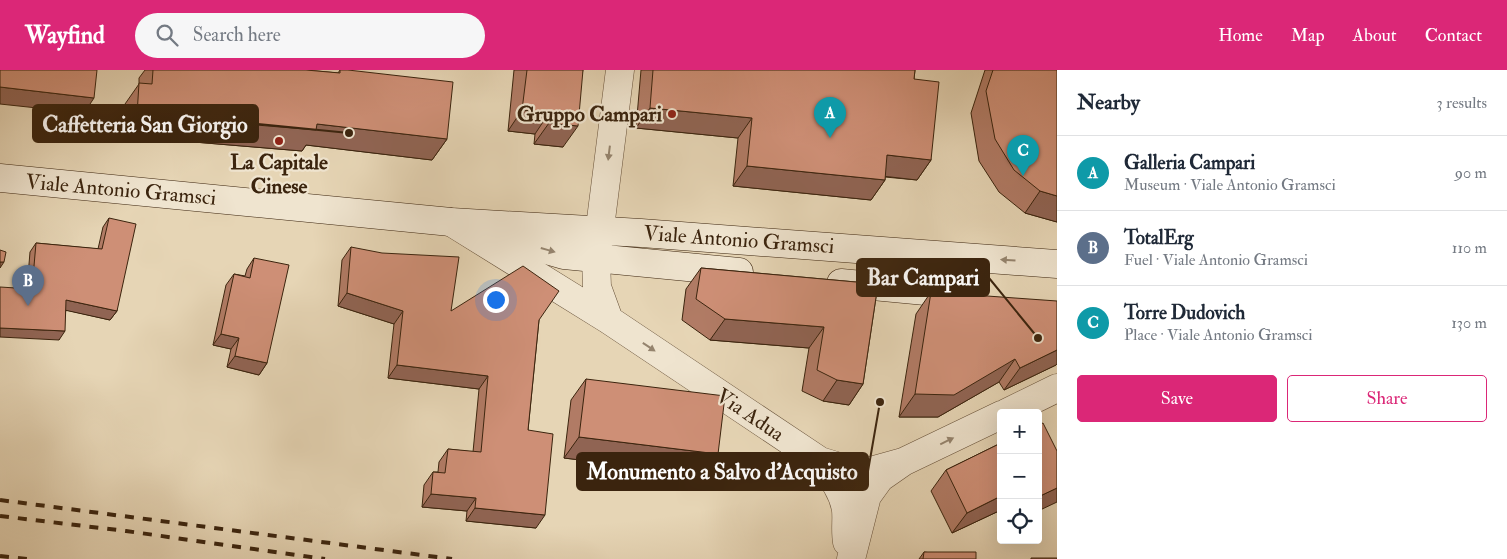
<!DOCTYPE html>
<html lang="en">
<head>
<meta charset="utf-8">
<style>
	:root { --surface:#fff; --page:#f6f6f7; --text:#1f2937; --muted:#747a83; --line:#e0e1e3; --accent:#db2777 }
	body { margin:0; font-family:"IM FELL Double Pica",serif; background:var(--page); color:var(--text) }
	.controls { position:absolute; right:15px; bottom:15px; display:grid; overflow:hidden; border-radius:5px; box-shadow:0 5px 20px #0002 }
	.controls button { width:45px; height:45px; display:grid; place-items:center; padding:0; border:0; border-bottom:1px solid var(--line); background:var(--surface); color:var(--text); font:25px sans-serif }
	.you { position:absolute; left:495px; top:229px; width:18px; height:18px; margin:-12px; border:4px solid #fff; border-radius:50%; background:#1a73e8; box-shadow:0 0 0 8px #1a73e833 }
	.badge { display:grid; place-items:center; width:32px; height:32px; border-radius:50%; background:var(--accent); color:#fff; font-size:16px; font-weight:700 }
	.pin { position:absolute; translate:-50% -41px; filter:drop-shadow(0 1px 2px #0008) }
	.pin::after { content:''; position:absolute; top:26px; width:18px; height:15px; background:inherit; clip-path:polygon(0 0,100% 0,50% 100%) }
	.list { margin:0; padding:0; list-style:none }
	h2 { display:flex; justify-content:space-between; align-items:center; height:65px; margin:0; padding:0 20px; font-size:21px }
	h2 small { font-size:16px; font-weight:400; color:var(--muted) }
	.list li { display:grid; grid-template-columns:32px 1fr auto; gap:15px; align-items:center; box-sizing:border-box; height:75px; padding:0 20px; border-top:1px solid var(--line) }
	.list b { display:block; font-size:19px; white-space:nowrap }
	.list p { margin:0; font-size:16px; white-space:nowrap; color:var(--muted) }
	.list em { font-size:16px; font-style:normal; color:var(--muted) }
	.actions { display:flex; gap:10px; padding:15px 20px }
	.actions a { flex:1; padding:11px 0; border:1px solid var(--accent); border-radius:5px; text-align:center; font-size:18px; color:var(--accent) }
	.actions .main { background:var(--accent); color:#fff }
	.icon { flex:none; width:28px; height:28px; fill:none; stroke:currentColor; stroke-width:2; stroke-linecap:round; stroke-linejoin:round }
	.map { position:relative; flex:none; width:1057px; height:489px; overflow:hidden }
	header { display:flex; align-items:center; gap:30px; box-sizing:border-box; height:70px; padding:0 25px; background:var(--accent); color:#fff }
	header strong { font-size:24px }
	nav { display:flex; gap:28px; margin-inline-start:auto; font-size:18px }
	.search { width:350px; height:45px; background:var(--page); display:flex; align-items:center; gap:12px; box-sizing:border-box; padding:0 18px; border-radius:28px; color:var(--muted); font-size:19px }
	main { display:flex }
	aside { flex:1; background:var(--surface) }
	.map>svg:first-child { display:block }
</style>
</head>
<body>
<header>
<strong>Wayfind</strong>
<div class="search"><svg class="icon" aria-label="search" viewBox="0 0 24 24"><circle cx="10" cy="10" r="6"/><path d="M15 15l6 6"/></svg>Search here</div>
<nav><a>Home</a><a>Map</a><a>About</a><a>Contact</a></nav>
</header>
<main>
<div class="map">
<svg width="1057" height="489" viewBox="0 0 1057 489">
	<rect width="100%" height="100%" fill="#e6d5b5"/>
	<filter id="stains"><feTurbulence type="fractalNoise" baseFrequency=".004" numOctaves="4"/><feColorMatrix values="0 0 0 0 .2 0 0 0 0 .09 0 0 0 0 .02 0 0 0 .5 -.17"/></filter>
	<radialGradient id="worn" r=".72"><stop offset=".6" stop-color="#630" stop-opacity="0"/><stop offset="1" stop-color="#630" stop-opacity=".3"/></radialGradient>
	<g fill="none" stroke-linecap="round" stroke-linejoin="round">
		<g stroke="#665038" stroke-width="29">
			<path id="street" d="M451,152L609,250L820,391L846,399L867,402L903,392
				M609,250L597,217L596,189L620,0
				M1006,343L1057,318
				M820,391C831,406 843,421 846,440C847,450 845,461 847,472
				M851,489L867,426L880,408L903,392L1001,345"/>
		</g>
		<g stroke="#3b240e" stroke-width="29">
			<path id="secondary" d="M0,108L451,152L641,163L1057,194
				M498,166L564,185L739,202
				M841,213L968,225"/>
		</g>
		<use href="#street" stroke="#efe4cf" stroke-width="28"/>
		<use href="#secondary" stroke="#efe4cf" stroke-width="28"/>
		<path stroke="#3b240e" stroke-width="4" stroke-dasharray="9 9" stroke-linecap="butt" d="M0,430L452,489
			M0,446L126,461L325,489
			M0,486L27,489"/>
	</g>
	<path fill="#b17b65" stroke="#3b240e" d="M145,0H306L338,3L340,0H348L447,69L432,90L306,75L302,81L122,66L125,34L139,14V8Z
		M514,0H583L563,77L534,74L535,64L508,61Z
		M641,0H915L914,9L931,90L917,110L885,107V110L871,130L733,116L738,68L636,58Z
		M985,0H1057V152L1025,143L999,122L979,91L971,43Z
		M109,148L117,241L110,250L66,240L59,270L27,219L30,182L36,173L98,179L103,157Z
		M351,177L451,241L539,250L528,360L536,458L466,451L467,441L422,437L424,415L433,402H438L439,392L448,379L473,382L479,319L388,308L394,254L338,236L342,190Z
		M254,188L267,293L259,305L227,297L231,279L213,275L226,215L234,204L245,206L247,199Z
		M701,198L878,214L863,314L849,335L823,331L802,321L809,278L710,270L682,250L686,219Z
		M931,222L1056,295L1004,320L999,312L938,347H899L916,244Z
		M586,309L718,384L703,405L564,388L571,330Z
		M1001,373V440L952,463L931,421L946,400Z
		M924,482L976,489H919Z"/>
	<path fill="#906453" stroke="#3b240e" d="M0,17L94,28L84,43L0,34Z
		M650,38L752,48L738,68L636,58Z
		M522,40L549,43L535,64L508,61Z
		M137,45L317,54L447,69L432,90L306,75L302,81L122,66Z
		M549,53L578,56L563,77L534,74Z
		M887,85L931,90L917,110L873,105Z
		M747,96L885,110L871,130L733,116Z
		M1040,121L1057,126V152L1025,143Z
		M0,192H4L0,198Z
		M347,223L403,241L394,254L338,236Z
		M66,230L117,241L110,250L60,239Z
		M725,249L824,257L809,278L710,270Z
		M0,258L65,261L59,270L0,267Z
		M221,264L239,268L231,279L213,275Z
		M1057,280V294L1056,295L1004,320L1020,298Z
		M235,286L267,293L259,305L227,297Z
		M1015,289L999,312L938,347H899L915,324Z
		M397,295L488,306L479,319L388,308Z
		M837,310L863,314L849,335L823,331Z
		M579,367L718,384L703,405L564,388Z
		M1057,418V432L1038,441V427Z
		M431,424L476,428L467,441L422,437Z
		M1001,426V440L952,463L967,443Z
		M475,438L545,445L536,458L466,451Z"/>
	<path fill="#ce8f76" stroke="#3b240e" d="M0,0H97L94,28L0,17Z
		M153,0H306L340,3V0H348L453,12L447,69L317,54L316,60L137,45L139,13L152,14Z
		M527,0H583L578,56L549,53V43L522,40Z
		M653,0H915L914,9L939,12L931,90L887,85L885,110L747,96L752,48L650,38Z
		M993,0H1057V126L1040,121L1014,100L995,69L986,21Z
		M109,148L136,154L117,241L66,230L65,261L0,258V217L32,219L36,173L102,179Z
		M351,177L382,183L459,187L451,241L523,196L559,221L539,250L528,360L553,364L545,445L475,438L476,428L431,424L433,402L445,403L448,379L481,382L488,306L397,295L403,241L347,223Z
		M0,180L6,182L4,192H0Z
		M254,188L289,195L267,293L235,286L239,268L221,264L234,204L250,208Z
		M701,198L878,214L863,314L837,310L817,300L824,257L725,249L696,229Z
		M931,222L1057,231V280L1020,298L1015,289L954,325L915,324Z
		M586,309L725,326L718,384L579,367Z
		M1043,353L1057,381V418L1038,427V355Z
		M1001,373V426L967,443L946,400Z
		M924,482H976V489H923Z
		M1031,488H1057V489H1031Z"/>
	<defs><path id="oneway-solid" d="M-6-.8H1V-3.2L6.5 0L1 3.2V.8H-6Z" transform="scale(1.25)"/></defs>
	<g fill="#95846e">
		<use href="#oneway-solid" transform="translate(609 83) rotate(97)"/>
		<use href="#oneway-solid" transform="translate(548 180) rotate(16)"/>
		<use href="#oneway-solid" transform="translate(1008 190) rotate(-176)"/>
		<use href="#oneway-solid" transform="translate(649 277) rotate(34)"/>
		<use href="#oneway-solid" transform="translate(947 371) rotate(-26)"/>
	</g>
	<g fill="#8f2418" stroke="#efe4cf" stroke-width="2">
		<circle cx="672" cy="44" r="5"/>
		<circle cx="279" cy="71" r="5"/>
	</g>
	<g text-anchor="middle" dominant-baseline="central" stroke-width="4.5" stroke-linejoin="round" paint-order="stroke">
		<g font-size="21" font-weight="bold" fill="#3b240e" stroke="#efe4cf" text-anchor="end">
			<text x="662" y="44">Gruppo Campari</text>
			<text x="279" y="92" text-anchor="middle">La Capitale<tspan x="279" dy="24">Cinese</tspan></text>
		</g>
		<g font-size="21" fill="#3b240e" stroke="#efe4cf">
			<text transform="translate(121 120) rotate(5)">Viale Antonio Gramsci</text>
			<text transform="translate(739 170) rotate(4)">Viale Antonio Gramsci</text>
			<text transform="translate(750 345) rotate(34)">Via Adua</text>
		</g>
	</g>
	<path fill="none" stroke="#3b240e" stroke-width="2" d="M349 63L258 54M1038 268L989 208M880 332L868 401"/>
	<g fill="#3b240e" stroke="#efe4cf" stroke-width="2">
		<circle cx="349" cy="63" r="5"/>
		<circle cx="1038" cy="268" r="5"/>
		<circle cx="880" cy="332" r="5"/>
	</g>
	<g fill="#3b240e" stroke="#3b240e" stroke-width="2">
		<rect x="33" y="35" width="225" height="37" rx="5"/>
		<rect x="857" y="189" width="132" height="37" rx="5"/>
		<rect x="577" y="383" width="291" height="37" rx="5"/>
	</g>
	<g font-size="22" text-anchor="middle" font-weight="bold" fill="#fff">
		<text x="145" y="62">Caffetteria San Giorgio</text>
		<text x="923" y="215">Bar Campari</text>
		<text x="722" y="409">Monumento a Salvo d'Acquisto</text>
	</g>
	<rect width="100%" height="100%" filter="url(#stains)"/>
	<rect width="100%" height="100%" fill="url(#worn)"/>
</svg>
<div class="controls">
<button>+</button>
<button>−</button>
<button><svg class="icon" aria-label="locate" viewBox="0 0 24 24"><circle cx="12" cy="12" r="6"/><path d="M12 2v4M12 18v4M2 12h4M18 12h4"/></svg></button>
</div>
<div class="you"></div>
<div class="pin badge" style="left:830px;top:68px;background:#0f9aa8">A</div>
<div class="pin badge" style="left:28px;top:236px;background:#5c6f8a">B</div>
<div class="pin badge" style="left:1023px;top:106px;background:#0f9aa8">C</div>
</div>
<aside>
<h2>Nearby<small>3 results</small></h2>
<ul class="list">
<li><span class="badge" style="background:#0f9aa8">A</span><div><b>Galleria Campari</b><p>Museum · Viale Antonio Gramsci</p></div><em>90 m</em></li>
<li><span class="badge" style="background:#5c6f8a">B</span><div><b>TotalErg</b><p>Fuel · Viale Antonio Gramsci</p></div><em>110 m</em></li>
<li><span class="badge" style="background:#0f9aa8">C</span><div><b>Torre Dudovich</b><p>Place · Viale Antonio Gramsci</p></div><em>130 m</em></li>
</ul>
<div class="actions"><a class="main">Save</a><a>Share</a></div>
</aside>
</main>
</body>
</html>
